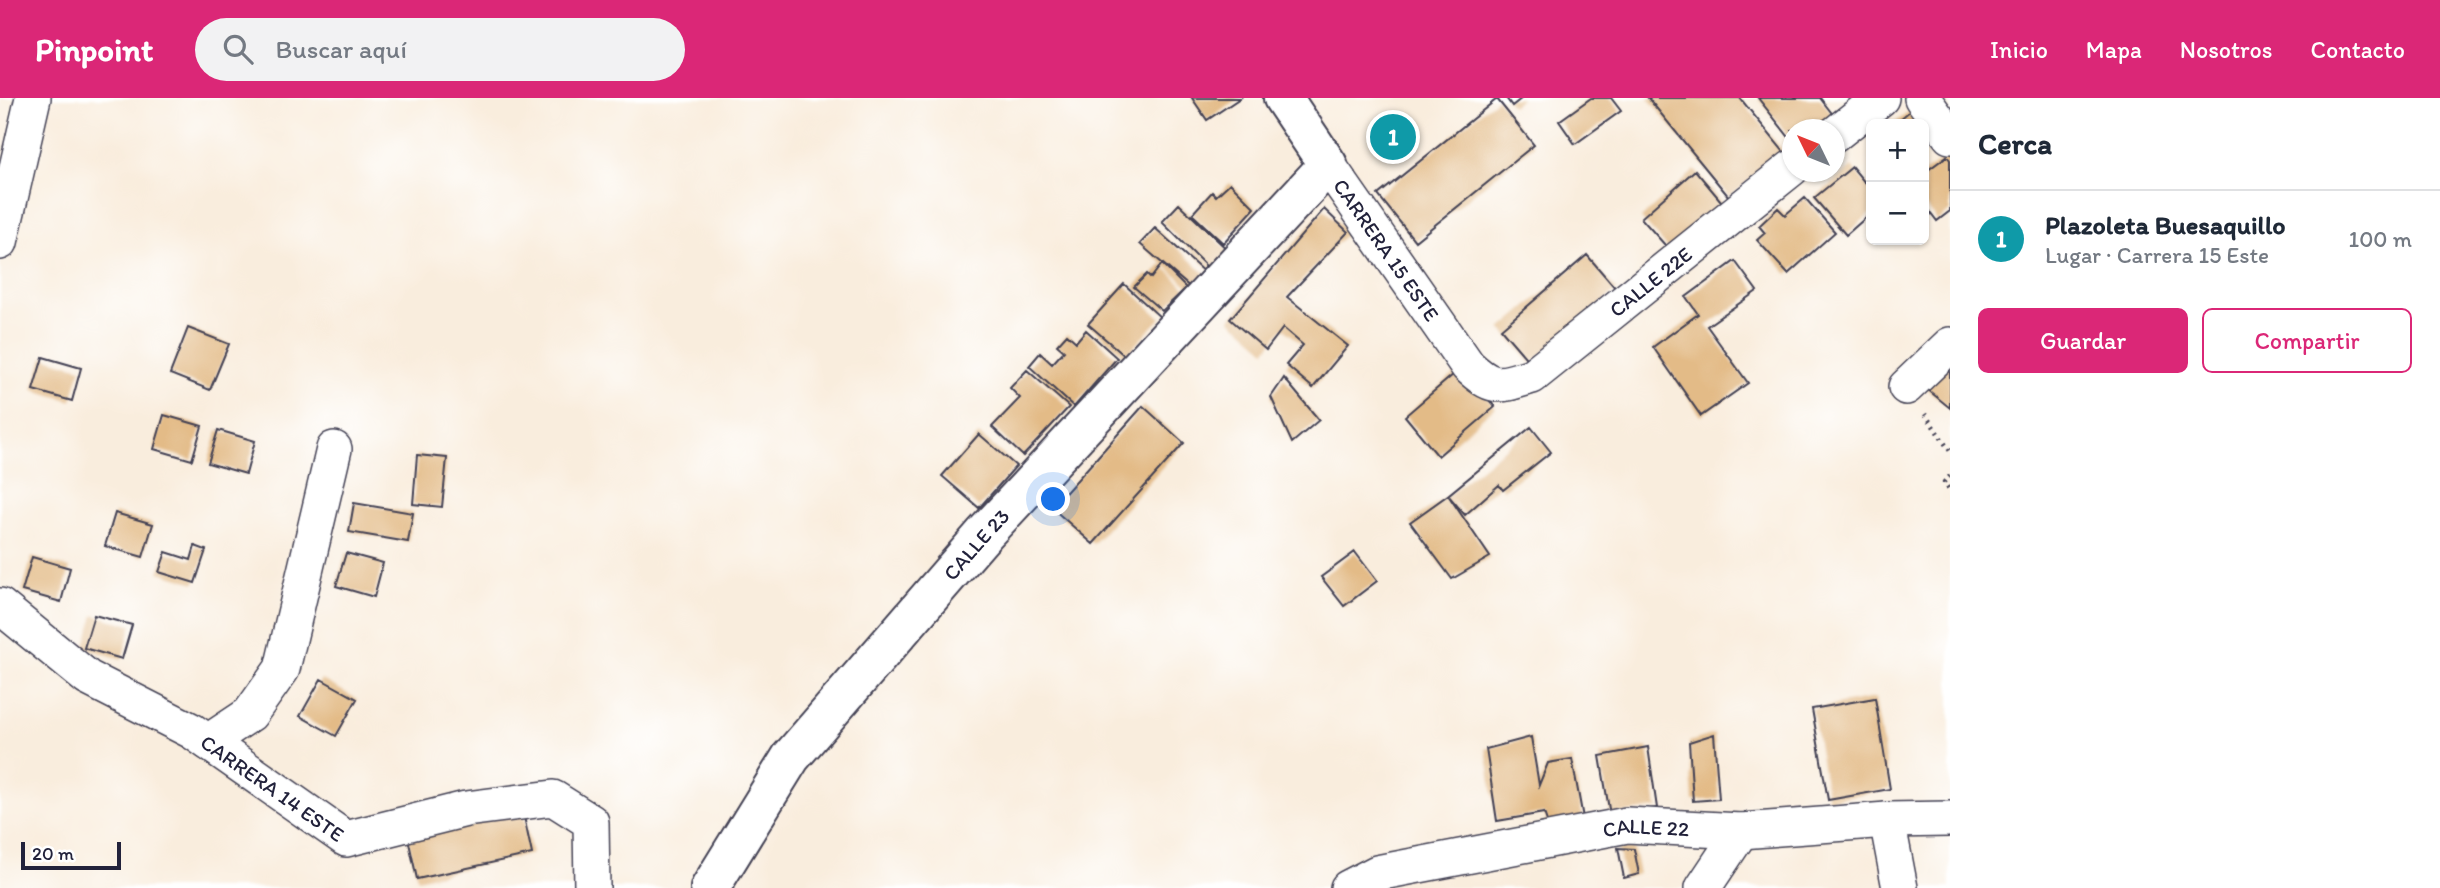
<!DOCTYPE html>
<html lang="es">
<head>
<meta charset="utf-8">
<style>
	:root { --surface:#fff; --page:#f2f2f3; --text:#1f2937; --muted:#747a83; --line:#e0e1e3; --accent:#db2777 }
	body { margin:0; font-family:Itim,sans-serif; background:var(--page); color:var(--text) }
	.controls { position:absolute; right:21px; top:21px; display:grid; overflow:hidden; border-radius:10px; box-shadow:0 2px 5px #0004 }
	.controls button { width:63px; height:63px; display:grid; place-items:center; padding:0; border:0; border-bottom:2px solid var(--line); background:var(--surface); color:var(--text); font:35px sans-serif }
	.compass { position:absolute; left:1782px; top:21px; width:63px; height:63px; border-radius:50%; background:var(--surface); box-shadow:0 2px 5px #0004; rotate:313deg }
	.scale { position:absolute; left:21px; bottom:18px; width:100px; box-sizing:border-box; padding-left:7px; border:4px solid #22223b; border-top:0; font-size:19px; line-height:24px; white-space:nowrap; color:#22223b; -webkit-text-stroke:5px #fff; paint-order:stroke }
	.you { position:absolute; left:1054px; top:402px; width:24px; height:24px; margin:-18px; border:5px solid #fff; border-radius:50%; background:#1a73e8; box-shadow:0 0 0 10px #1a73e833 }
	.badge { display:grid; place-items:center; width:46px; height:46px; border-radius:50%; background:var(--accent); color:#fff; font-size:23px; font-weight:700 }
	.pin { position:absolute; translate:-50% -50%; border:4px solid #fff; box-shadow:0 2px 7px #0006 }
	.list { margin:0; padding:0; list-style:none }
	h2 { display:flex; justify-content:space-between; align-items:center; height:91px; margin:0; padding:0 28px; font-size:30px }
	h2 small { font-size:23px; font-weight:400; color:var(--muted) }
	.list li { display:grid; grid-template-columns:46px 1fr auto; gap:21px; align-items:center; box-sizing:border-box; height:98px; padding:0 28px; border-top:2px solid var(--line) }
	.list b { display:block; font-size:26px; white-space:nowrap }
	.list p { margin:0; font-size:23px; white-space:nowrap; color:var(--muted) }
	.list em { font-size:23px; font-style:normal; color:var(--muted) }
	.actions { display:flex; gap:14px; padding:21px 28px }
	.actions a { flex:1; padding:16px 0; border:2px solid var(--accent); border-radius:10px; text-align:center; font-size:24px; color:var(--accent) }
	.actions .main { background:var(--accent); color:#fff }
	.icon { flex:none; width:38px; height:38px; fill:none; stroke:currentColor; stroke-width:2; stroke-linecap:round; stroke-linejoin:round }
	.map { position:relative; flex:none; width:1950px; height:790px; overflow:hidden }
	header { display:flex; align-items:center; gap:42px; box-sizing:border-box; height:98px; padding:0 35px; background:var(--accent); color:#fff }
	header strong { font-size:33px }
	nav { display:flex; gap:38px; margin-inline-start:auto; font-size:24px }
	.search { width:490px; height:63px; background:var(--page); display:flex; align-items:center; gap:18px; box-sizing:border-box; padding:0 24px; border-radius:38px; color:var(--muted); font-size:26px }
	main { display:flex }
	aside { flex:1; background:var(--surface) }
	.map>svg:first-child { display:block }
</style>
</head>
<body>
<header>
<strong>Pinpoint</strong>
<div class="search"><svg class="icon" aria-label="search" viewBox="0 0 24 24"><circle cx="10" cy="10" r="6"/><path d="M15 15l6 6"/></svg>Buscar aquí</div>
<nav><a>Inicio</a><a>Mapa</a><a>Nosotros</a><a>Contacto</a></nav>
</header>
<main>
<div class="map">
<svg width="1950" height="790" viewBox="0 0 1950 790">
	<rect width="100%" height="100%" fill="#fff"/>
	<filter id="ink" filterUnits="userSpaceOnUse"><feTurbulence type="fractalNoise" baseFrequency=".0143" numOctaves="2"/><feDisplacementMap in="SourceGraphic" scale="14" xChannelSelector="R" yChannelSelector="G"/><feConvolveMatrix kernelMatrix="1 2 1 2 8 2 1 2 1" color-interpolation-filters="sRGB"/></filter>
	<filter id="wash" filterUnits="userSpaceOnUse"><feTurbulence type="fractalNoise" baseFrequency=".00686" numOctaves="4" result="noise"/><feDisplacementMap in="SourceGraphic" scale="28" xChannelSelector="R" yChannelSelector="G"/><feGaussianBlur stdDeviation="1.57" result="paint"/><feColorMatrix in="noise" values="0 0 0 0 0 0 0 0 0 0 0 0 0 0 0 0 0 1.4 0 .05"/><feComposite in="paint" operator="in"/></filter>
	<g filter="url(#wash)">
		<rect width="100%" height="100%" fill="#f9eddd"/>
		<g id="blocks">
			<path fill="#e3bb87" d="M1192,0H1240L1207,22Z
				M1506,0H1522L1512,8Z
				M1591,0H1611L1621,13L1575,46L1559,23Z
				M1648,0H1740L1784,54L1729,99Z
				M1758,0H1820L1834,18L1815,32H1792V43Z
				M1497,1L1534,47L1415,143L1378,97Z
				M1911,12L1924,26H1894Z
				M1924,26L1935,39L1924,49Z
				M1947,58L1950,62V113L1937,123L1924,106V75Z
				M1852,69L1871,92V115L1846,137L1814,100Z
				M1695,72L1726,109L1673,156L1641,120Z
				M1230,85L1255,110L1223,145L1192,116L1212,94L1216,98Z
				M1805,100L1835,134L1788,176L1757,142L1765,135L1759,128L1778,110L1785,117Z
				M1179,106L1232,156L1214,176L1162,124Z
				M1324,111L1348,134L1287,199L1348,248L1313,290L1286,267L1303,247L1283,230L1266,252L1230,221Z
				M1155,130L1205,175L1191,190L1140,146Z
				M1587,157L1617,192L1531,266L1501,231Z
				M1735,163L1757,193L1707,228L1748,285L1701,318L1653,249L1698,216L1686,199Z
				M1162,166L1186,190L1162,213L1134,189L1147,176L1151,180Z
				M1124,186L1161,220L1125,258L1088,226Z
				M188,230L229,246L210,292L170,276Z
				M1086,232L1117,260L1074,309L1029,268L1040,255L1052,266L1064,253L1057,247L1067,236L1076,244Z
				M1950,258V310L1922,287Z
				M43,259L81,270L72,303L33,292Z
				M1461,270L1495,309L1438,358L1405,318Z
				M1027,272L1069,309L1023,358L992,329L1020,300L1010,290Z
				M1284,280L1319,322L1292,345L1271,299Z
				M1143,308L1184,345L1093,446L1052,410Z
				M164,317L202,328L192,362L154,351Z
				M1531,329L1551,354L1503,392L1499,387L1465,417L1448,397Z
				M218,332L255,343L246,376L208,365Z
				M979,336L1016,368L979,410L942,378Z
				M417,357L447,360L442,409L413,406Z
				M1448,397L1490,459L1452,481L1410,424Z
				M354,405L413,415L408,444L349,434Z
				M115,415L153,426L143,459L105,448Z
				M195,448L206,452L195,485L159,474L166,454L191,462Z
				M1355,454L1377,483L1344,508L1321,479Z
				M346,455L383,465L374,499L336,488Z
				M32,459L70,470L61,504L22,493Z
				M94,517L132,527L122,561L84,550Z
				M321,581L357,601L336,638L300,618Z
				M1875,600L1890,691L1828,702L1812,611Z
				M1714,636L1719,701L1693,703L1689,644Z
				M1531,639L1539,687L1548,665L1572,661L1583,720L1548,726L1544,715L1497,723L1486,651Z
				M1648,649L1657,710L1610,717L1600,658Z
				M523,714L532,756L417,781L408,740Z
				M1618,750L1634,751L1639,776L1624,780Z"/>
		</g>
	</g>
	<g filter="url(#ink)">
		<use href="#blocks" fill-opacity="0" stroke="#424053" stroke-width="2"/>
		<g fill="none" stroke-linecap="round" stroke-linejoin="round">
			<g stroke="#424053" stroke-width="38">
				<g id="street">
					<path d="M1922,0L1950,38"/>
					<path d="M1834,37L1881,0"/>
					<path id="s1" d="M1328,67L1468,268C1494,292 1499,288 1532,278L1792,70"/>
					<path d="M0,144L33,0"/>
					<path d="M1906,289L1950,247"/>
					<path id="s2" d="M0,508L88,580L192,633L346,741L466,711L553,700L591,724L592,790"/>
					<path d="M208,644L250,616L282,571L334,351"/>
					<path d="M1887,722L1900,790"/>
					<path id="s3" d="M1348,790L1377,775L1627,727L1741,733L1887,722L1950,721"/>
					<path d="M1703,790L1741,733"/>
				</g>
			</g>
			<g stroke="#424053" stroke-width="42">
				<g id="secondary">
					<path id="s4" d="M710,790L791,659L985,435L1328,67L1283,0"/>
				</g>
			</g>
			<path stroke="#424053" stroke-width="4.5" stroke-dasharray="2 5" stroke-linecap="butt" d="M1925,316L1950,353
				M1950,378L1944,384L1950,393"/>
			<use href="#street" stroke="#fff" stroke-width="35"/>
			<use href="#secondary" stroke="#fff" stroke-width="38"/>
		</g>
	</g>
	<g text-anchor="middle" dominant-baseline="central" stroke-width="5" stroke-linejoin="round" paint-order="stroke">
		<g font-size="21" fill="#22223b" stroke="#fff">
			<text stroke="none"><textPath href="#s1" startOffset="103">CARRERA 15 ESTE</textPath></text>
			<text stroke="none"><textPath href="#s1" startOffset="467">CALLE 22E</textPath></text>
			<text stroke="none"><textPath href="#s4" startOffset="436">CALLE 23</textPath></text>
			<text stroke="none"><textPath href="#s2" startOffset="329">CARRERA 14 ESTE</textPath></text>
			<text stroke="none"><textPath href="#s3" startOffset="306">CALLE 22</textPath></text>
		</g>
	</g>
</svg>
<div class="controls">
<button>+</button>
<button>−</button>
</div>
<svg class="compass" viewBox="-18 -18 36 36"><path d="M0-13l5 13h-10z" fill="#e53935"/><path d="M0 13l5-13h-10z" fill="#747a83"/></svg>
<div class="scale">20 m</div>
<div class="you"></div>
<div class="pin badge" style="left:1393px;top:39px;background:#0f9aa8">1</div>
</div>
<aside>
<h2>Cerca<small></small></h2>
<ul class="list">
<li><span class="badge" style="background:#0f9aa8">1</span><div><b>Plazoleta Buesaquillo</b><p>Lugar · Carrera 15 Este</p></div><em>100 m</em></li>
</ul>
<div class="actions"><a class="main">Guardar</a><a>Compartir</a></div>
</aside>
</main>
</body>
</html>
